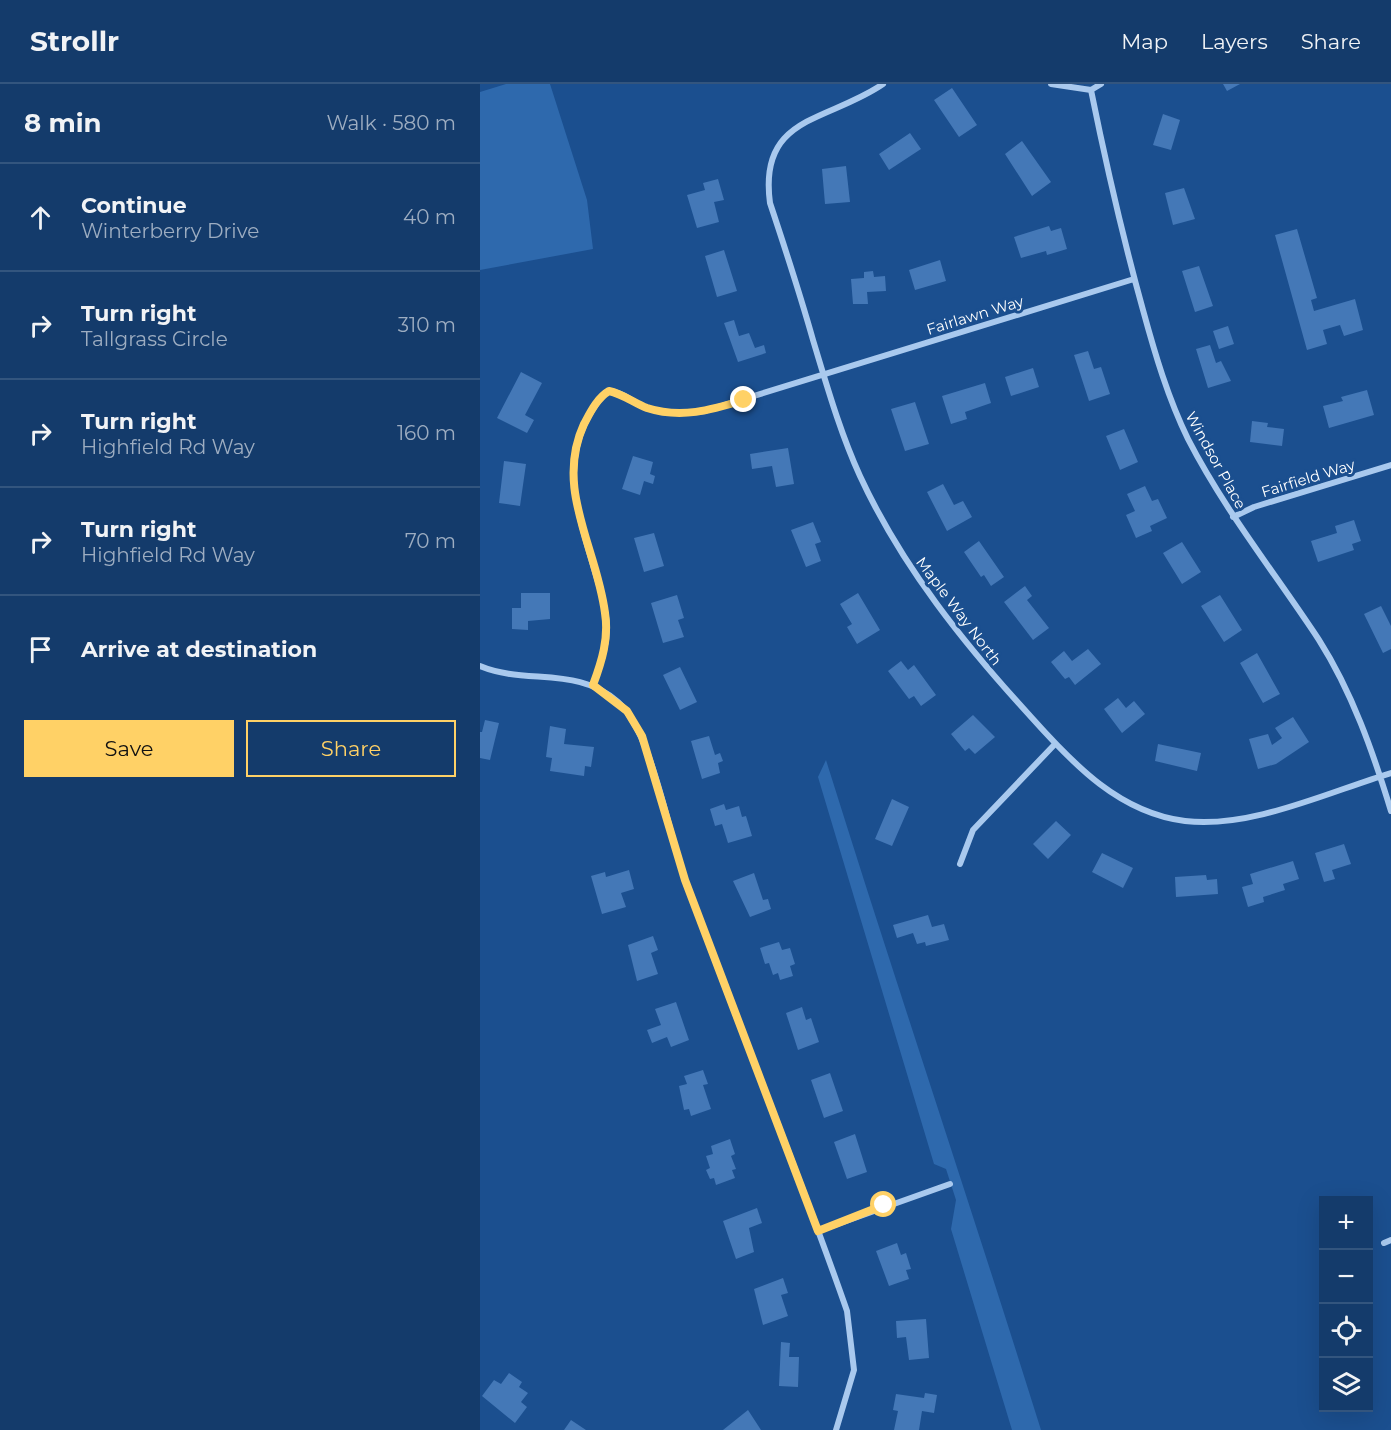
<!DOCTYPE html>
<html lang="en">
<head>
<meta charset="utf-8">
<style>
	:root { --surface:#143b6b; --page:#214673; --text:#f1f3f6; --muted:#9dadc1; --line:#33557e; --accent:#ffd166 }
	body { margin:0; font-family:Montserrat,sans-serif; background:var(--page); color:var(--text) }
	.controls { position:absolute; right:18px; bottom:18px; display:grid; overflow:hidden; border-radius:0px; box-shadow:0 6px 24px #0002 }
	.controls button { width:54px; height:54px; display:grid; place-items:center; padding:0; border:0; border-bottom:2px solid var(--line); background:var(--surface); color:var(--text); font:30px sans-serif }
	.stop { position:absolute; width:18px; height:18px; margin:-14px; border:4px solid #ffd166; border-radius:50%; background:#fff }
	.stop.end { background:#ffd166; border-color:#fff; box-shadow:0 2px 6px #0008 }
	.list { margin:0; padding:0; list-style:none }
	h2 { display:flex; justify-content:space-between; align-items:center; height:78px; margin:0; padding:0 24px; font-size:26px }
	h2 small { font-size:20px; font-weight:400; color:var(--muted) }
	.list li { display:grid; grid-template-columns:39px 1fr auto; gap:18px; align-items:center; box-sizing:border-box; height:108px; padding:0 24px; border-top:2px solid var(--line) }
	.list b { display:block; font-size:22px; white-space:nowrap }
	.list p { margin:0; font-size:20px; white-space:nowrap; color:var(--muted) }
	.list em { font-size:20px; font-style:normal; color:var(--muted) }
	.actions { display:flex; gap:12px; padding:18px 24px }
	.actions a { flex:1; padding:14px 0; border:2px solid var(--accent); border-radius:0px; text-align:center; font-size:21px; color:var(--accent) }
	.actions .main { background:var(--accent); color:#111 }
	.icon { flex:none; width:33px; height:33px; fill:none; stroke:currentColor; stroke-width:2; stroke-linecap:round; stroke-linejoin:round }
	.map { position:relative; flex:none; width:911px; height:1346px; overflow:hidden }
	header { display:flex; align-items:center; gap:36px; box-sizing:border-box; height:84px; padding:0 30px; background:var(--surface); border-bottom:2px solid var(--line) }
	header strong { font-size:28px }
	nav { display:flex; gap:33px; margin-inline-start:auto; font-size:21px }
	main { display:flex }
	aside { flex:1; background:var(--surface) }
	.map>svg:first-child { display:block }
</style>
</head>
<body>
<header>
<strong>Strollr</strong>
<nav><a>Map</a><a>Layers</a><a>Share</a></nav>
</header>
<main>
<aside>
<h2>8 min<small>Walk · 580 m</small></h2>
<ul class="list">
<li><svg class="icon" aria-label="ahead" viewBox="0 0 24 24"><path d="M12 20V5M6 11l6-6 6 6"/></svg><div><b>Continue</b><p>Winterberry Drive</p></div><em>40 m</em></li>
<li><svg class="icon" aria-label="right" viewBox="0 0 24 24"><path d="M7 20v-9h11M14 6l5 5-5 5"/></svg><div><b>Turn right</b><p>Tallgrass Circle</p></div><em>310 m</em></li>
<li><svg class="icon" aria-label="right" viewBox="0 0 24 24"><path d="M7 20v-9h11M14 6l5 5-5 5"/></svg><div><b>Turn right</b><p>Highfield Rd Way</p></div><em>160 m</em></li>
<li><svg class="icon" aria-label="right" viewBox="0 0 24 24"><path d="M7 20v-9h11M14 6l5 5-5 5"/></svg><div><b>Turn right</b><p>Highfield Rd Way</p></div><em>70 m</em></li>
<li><svg class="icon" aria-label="arrive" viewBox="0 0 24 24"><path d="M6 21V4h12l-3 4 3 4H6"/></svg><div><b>Arrive at destination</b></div></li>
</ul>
<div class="actions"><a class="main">Save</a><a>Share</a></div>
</aside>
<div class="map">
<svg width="911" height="1346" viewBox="0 0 911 1346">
	<rect width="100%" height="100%" fill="#1b4f8f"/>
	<path fill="#2e69ad" d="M26,0H70L107,116L113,165L0,186V8Z
		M346,676C416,900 491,1122 561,1346H532L471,1145L476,1116L466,1085L454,1080L338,693Z"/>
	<path fill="#4478b7" d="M743,0H760L747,7Z
		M472,4L497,41L479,53L454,16Z
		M683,30L700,36L691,66L673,61Z
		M430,49L441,65L409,86L399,70Z
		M542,57L571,98L552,112L525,70Z
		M366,82L370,118L345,120L342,85Z
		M238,95L244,116L234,118L239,138L217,144L207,111L225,106L223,99Z
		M704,104L715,135L693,141L685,109Z
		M569,142L571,147L581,144L587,165L567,171L566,167L541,174L534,153Z
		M817,145L837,214L831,216L834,227L875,215L883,246L864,252L860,241L843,246L847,260L827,266L795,151Z
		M244,166L257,207L237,213L225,172Z
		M460,176L466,197L435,206L429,186Z
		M719,182L733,222L715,228L702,187Z
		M393,187L394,193L405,192L406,207L387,208L388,220H373L371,195L384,194V188Z
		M254,236L259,252L269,249L275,264L284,261L286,269L258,278L244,239Z
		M748,242L754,260L739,265L733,247Z
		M730,261L736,279L741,277L751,297L728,304L716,265Z
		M608,267L614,285L621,283L630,310L609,317L594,271Z
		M553,284L559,303L531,312L525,293Z
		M41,288L62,299L45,331L54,336L47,349L17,334Z
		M505,299L511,319L485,328L487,335L471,340L462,312Z
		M887,306L894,331L849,344L843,322L863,317L861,313Z
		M435,318L449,360L425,367L411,325Z
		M772,337L788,339L787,343L804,345L802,362L770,358Z
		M644,345L658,378L640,386L626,352Z
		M308,364L314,400L296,403L292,382L272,385L270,370Z
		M153,372L173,378L170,390L175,392L173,400L164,397L160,411L142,405Z
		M24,377L46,380L40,422L19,419Z
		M463,400L474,421L483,417L492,433L467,447L447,408Z
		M665,402L672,417L678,415L687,434L670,442L672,447L656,454L646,431L655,427L647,410Z
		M874,436L881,457L872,460L874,466L838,478L831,457L857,449L855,442Z
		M333,438L341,458L335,460L341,477L326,483L311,446Z
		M174,449L184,482L164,488L154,454Z
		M499,457L524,493L511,502L504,491L501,493L484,468Z
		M702,458L721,488L702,500L683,469Z
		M545,502L552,512L547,516L569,544L553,556L524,518Z
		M41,509H70V535L48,537V546L32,545V524H41Z
		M378,509L400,546L377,560L367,543L372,540L360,520Z
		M197,511L204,534L198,536L204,553L183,559L171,519Z
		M740,511L762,546L744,558L721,522Z
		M901,522L911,542V565L903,569L884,530Z
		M608,565L621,580L595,601L589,593L585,595L571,578L584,567L592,577Z
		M777,569L800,610L783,619L760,579Z
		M421,577L428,586L434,581L456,611L441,622L434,612L429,615L408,587Z
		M200,583L217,618L200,626L183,591Z
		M638,614L646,624L654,617L665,630L642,649L624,625Z
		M493,631L515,653L495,670L489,664L485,667L471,650Z
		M813,633L829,658L796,680L778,685L769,655L788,650L792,661L802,654L795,644Z
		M5,636L19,639L10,676L0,674V648H2Z
		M70,642L86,645L84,660L114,663L111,683L105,682L104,692L70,687L72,674L66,673Z
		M229,652L235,671L240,669L243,677L238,679L240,689L222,695L211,657Z
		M678,660L721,669L717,687L675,677Z
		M412,715L429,723L412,762L395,755Z
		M244,720L246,726L259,722L262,733L266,732L272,752L248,759L242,740L235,742L230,725Z
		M576,737L591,751L568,775L553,760Z
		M864,760L871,780L852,786L855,795L844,798L835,769Z
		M622,769L653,784L643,804L612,788Z
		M813,777L819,795L803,800L805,806L783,813L784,818L768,823L762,803L773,800L770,790Z
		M149,786L154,805L141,809L146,823L122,830L111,792L125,788L126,793Z
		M274,789L283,816L288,815L291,825L270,833L253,797Z
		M726,791L727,796L737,795L738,810L696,813L695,793Z
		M448,831L452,843L464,840L469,856L446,862L445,858L437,860L433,849L417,854L413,841Z
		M173,852L178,866L171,869L178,890L157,897L148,861Z
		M299,858L302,866L310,864L315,880L310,882L313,892L300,896L298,889L293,891L289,879L285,880L280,864Z
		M196,918L209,956L191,963L187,953L172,959L167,946L181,941L175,925Z
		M322,923L326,936L331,934L339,958L318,966L306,929Z
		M223,986L228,1000L223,1001L231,1025L211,1032L209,1025L204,1026L199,1002L207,1000L204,992Z
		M350,989L363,1027L344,1034L331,996Z
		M375,1050L387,1088L367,1095L354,1058Z
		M250,1055L255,1070L251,1072L256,1085L252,1086L255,1094L236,1101L234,1094L230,1095L226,1086L230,1084L226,1072L233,1070L231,1062Z
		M277,1124L282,1139L269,1144L274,1168L256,1175L243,1137Z
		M417,1159L421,1171L426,1169L431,1185L426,1186L429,1195L409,1202L396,1167Z
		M303,1194L308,1209L301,1211L308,1232L283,1241L274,1205Z
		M446,1235L449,1274L429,1276L426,1253L417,1254L416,1237Z
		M301,1258L310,1259L309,1273H319L318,1303L299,1302Z
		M29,1289L42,1298L39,1303L48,1309L41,1318L47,1323L35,1339L2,1312L14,1296L21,1300Z
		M445,1309L457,1311L454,1329L442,1327L439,1346H414L418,1327L413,1326L416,1310L444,1314Z
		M268,1326L281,1346H243Z
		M91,1336L106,1346H84Z"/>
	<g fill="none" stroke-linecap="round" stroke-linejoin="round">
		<path stroke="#a9c9ee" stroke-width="6" d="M403,0C348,38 278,31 290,119C305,164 320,210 333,256C347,302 360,348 380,392C422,483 485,561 552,634C594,681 640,729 705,737C771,745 848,708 911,689
			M571,0L611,6L621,0
			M611,6C626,80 643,154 663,226C675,270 688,314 708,355C745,427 795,489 839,556C872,608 893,668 911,727
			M753,433L774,423L911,381
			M0,582C45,601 99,582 138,618C173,650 188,750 206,798C258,942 317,1083 367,1227L374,1286L356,1346
			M113,601C119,583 126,566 127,547C127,527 121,507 115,488C96,423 75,367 125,309C136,303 153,318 164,323C184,331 203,329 225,327L654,195
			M480,780L493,746L575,660
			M338,1147L470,1100
			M904,1159L911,1156"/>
	</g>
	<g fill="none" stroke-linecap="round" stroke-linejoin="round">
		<path stroke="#ffd166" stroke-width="8" d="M264,316C231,326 201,335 167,324C154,319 143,310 129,307C117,314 110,329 104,340C74,405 117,464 125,529C129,554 122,577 113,601L147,627L162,652L205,796L338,1147L404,1121"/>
	</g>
	<g text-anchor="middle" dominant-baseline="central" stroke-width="6" stroke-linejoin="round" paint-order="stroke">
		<g font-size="15" fill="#fff" stroke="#1b4f8f">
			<text transform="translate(495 231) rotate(-17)">Fairlawn Way</text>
			<text transform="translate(736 376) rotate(61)">Windsor Place</text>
			<text transform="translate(828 394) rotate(-17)">Fairfield Way</text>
			<text transform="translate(479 527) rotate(53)">Maple Way North</text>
		</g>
	</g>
</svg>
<div class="controls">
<button>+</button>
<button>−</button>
<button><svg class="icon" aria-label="locate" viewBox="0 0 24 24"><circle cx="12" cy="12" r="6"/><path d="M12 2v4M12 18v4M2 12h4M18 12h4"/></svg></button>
<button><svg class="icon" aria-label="layers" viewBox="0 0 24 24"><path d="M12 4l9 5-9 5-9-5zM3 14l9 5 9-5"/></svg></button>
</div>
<div class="stop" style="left:404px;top:1121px"></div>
<div class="stop end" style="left:264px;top:316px"></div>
</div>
</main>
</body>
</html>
